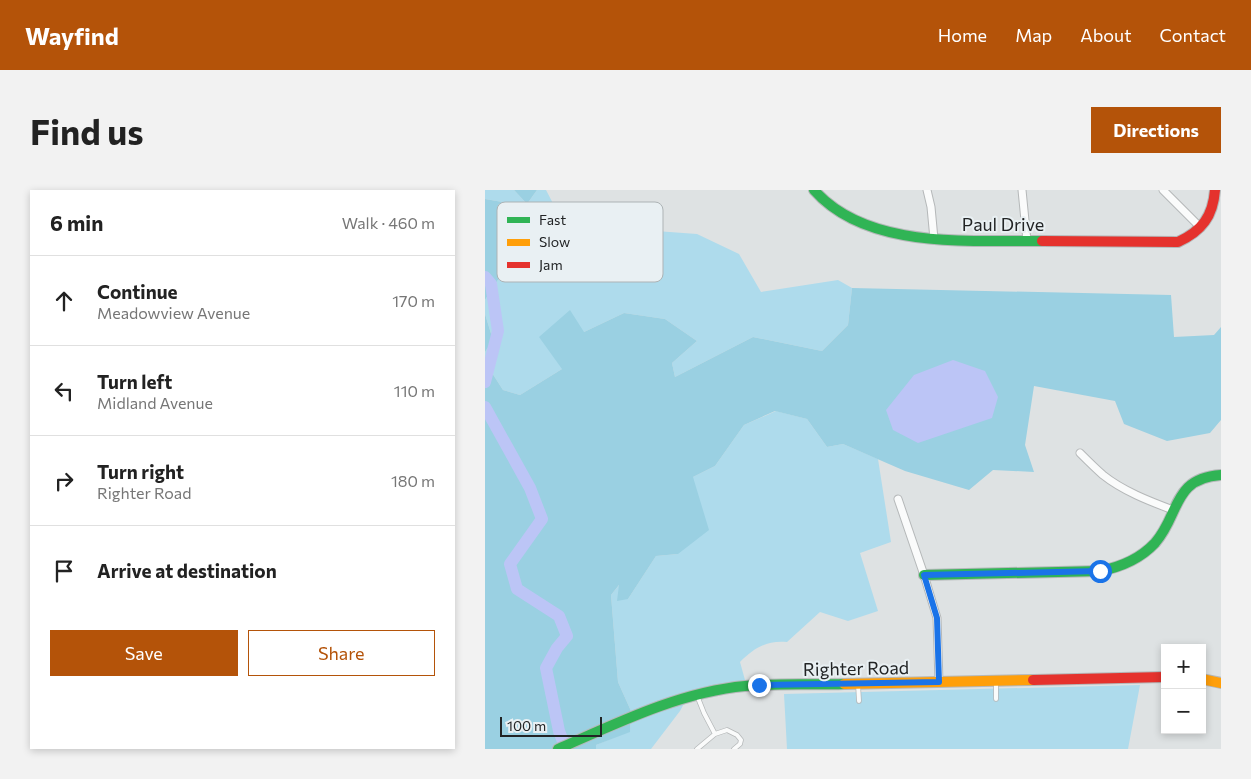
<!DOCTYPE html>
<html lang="en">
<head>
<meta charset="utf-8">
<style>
	:root { --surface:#fff; --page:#f2f2f2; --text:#222; --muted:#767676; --line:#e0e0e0; --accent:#b45309 }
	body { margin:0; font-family:Commissioner,sans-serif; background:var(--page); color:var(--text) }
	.controls { position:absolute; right:15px; bottom:15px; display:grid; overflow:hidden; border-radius:0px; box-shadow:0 2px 8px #0003 }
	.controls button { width:45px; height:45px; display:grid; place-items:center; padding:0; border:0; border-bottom:1px solid var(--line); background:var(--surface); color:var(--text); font:25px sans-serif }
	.scale { position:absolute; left:15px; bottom:12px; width:102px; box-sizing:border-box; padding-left:5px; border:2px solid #222425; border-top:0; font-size:14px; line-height:18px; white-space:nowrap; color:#222425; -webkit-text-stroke:4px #e9f0f3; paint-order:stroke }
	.stop { position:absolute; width:15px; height:15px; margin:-11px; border:4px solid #1a73e8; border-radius:50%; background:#fff }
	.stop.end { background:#1a73e8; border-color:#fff; box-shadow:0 1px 5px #0008 }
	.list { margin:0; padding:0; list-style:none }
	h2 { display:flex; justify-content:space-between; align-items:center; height:65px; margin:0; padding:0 20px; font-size:21px }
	h2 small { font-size:16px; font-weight:400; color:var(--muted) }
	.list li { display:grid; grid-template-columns:32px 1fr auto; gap:15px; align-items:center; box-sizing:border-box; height:90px; padding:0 20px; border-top:1px solid var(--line) }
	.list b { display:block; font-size:19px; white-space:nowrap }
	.list p { margin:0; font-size:16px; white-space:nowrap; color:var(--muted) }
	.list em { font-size:16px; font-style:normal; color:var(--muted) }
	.actions { display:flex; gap:10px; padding:15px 20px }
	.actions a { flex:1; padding:11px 0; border:1px solid var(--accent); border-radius:0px; text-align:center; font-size:18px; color:var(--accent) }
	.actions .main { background:var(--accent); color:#fff }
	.icon { flex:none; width:28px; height:28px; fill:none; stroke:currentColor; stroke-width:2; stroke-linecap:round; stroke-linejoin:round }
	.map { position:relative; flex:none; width:736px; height:559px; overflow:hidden; border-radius:0px }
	header { display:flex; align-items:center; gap:30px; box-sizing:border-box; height:70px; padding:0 25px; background:var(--accent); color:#fff }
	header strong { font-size:24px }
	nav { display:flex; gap:28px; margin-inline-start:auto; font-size:18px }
	.intro { display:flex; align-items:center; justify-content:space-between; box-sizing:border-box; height:120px; padding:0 30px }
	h1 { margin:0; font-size:35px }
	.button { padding:12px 22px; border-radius:0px; background:var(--accent); color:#fff; font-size:18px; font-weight:700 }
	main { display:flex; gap:30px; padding:0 30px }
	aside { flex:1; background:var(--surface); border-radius:0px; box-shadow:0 2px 8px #0003 }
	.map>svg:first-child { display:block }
</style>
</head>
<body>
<header>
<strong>Wayfind</strong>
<nav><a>Home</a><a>Map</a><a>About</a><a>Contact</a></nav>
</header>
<div class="intro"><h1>Find us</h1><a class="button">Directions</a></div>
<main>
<aside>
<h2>6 min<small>Walk · 460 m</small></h2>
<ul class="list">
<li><svg class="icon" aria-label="ahead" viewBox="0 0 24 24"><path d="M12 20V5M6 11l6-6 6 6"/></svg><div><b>Continue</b><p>Meadowview Avenue</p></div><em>170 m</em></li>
<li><svg class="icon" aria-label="left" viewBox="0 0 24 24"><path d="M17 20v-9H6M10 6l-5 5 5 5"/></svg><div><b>Turn left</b><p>Midland Avenue</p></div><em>110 m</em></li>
<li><svg class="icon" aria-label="right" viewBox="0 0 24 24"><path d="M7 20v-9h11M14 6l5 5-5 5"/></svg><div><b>Turn right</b><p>Righter Road</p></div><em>180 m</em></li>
<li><svg class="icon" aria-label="arrive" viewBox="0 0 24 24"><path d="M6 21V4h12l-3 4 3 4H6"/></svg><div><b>Arrive at destination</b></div></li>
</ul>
<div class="actions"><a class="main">Save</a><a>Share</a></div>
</aside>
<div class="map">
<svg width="736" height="559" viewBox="0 0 736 559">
	<rect width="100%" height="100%" fill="#dee2e3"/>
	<path fill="#aedbec" d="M0,0H29L42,14L52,0H61L74,25L102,36L212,44L254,64L276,102L353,90L367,98L363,135L337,161L268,147L190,187L187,173L212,151L180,129L139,123L99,142L77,179L35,205L18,200L0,172V162L8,150L0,124V110L20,79L16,49L29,14L0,9Z
		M291,221L322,229L342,257L358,254L393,269L406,352L375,363L393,421L363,431L335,422L302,452C282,450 269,458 255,472L260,490L203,506L195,521L166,559H111V555L145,541L146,521L133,492L126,405L135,394L143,409L171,366L193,364L208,287L230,276L259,235Z
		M655,495L643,559H302L299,504Z"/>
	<path fill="#9ad0e2" d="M29,0H52L42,14Z
		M0,9L29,14L51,35L16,49L20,79L0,110Z
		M367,98L686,105L689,147L729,145L736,137V230L725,243L682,251L639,234L630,211L549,196L540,255L549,282L508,280L484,300L420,281L358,254L342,257L322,229L290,221L259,235L230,276L208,287L224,340L193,364L171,366L143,409L132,411L134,395L126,405L133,492L146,521L145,542L111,555V559H0V172L18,200L35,205L77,179L54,147L85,120L99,142L139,123L180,129L212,151L187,173L190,187L268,147L337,161L363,135Z
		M0,124L8,150L0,162Z"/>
	<path fill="#bcc5f6" d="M468,170L500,181L513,207L507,228L433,253L408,240L401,220L429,185Z"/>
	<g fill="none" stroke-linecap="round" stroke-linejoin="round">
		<path stroke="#bcc5f6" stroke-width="12" d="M0,87L6,94L13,141L0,192
			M0,217L45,298L57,329L25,374L32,399L74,426L82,446L72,458L61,478L74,541L81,559"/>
		<g stroke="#b5b8b9" stroke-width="5.5">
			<path id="lane" d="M511,492V509
				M373,494L374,511
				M213,508L219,523L230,544
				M212,559L230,544L242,540L252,545L256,550L255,554L249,559"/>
		</g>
		<g stroke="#b5b8b9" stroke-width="9">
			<path id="street" d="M442,0L446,17L449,49
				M537,0L542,51
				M678,0L716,38
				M595,263C602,270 610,278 618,285C638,301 664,311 688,320
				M413,309L439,385L452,428L454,492"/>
		</g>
		<g stroke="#b5b8b9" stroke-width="12">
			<path id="fast" d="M329,0C382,60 484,50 557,51
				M439,385L615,381C636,377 655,369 670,353C695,325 687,288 736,285
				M73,559C132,533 195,502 260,496C292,493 326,495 359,494"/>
		</g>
		<g stroke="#b5b8b9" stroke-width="12">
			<path id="slow" d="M717,489L736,493
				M359,494L548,490"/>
		</g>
		<g stroke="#b5b8b9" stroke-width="12">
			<path id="jam" d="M557,51L693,52C717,41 728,26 730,0
				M548,490L680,487"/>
		</g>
		<use href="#lane" stroke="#fafbfb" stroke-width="4"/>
		<use href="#street" stroke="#fafbfb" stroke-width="7"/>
		<use href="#fast" stroke="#30b455" stroke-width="10"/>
		<use href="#slow" stroke="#ff9f0a" stroke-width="10"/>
		<use href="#jam" stroke="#e5322d" stroke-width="10"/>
	</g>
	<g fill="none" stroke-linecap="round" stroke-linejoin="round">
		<path stroke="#1a73e8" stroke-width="6" d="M274,495L454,492L452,428L439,385L615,381"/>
	</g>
	<g text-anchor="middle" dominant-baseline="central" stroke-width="4" stroke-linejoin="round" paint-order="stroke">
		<g font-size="18" fill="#222425" stroke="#e9f0f3">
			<text x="518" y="34">Paul Drive</text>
			<text transform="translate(371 478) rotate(-1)">Righter Road</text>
		</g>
	</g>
	<rect x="12" y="12" width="166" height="80" rx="8" fill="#e9f0f3" stroke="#adb3b5" stroke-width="1"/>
	<rect x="22" y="27" width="23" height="6" fill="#30b455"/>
	<rect x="22" y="49" width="23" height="7" fill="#ff9f0a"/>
	<rect x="22" y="72" width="23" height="6" fill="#e5322d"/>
	<g font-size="14" fill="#222425">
		<text x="54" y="35">Fast</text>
		<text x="54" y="57">Slow</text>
		<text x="54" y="80">Jam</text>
	</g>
</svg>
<div class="controls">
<button>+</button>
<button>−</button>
</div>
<div class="scale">100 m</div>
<div class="stop" style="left:615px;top:381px"></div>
<div class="stop end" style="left:274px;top:495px"></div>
</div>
</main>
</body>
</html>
